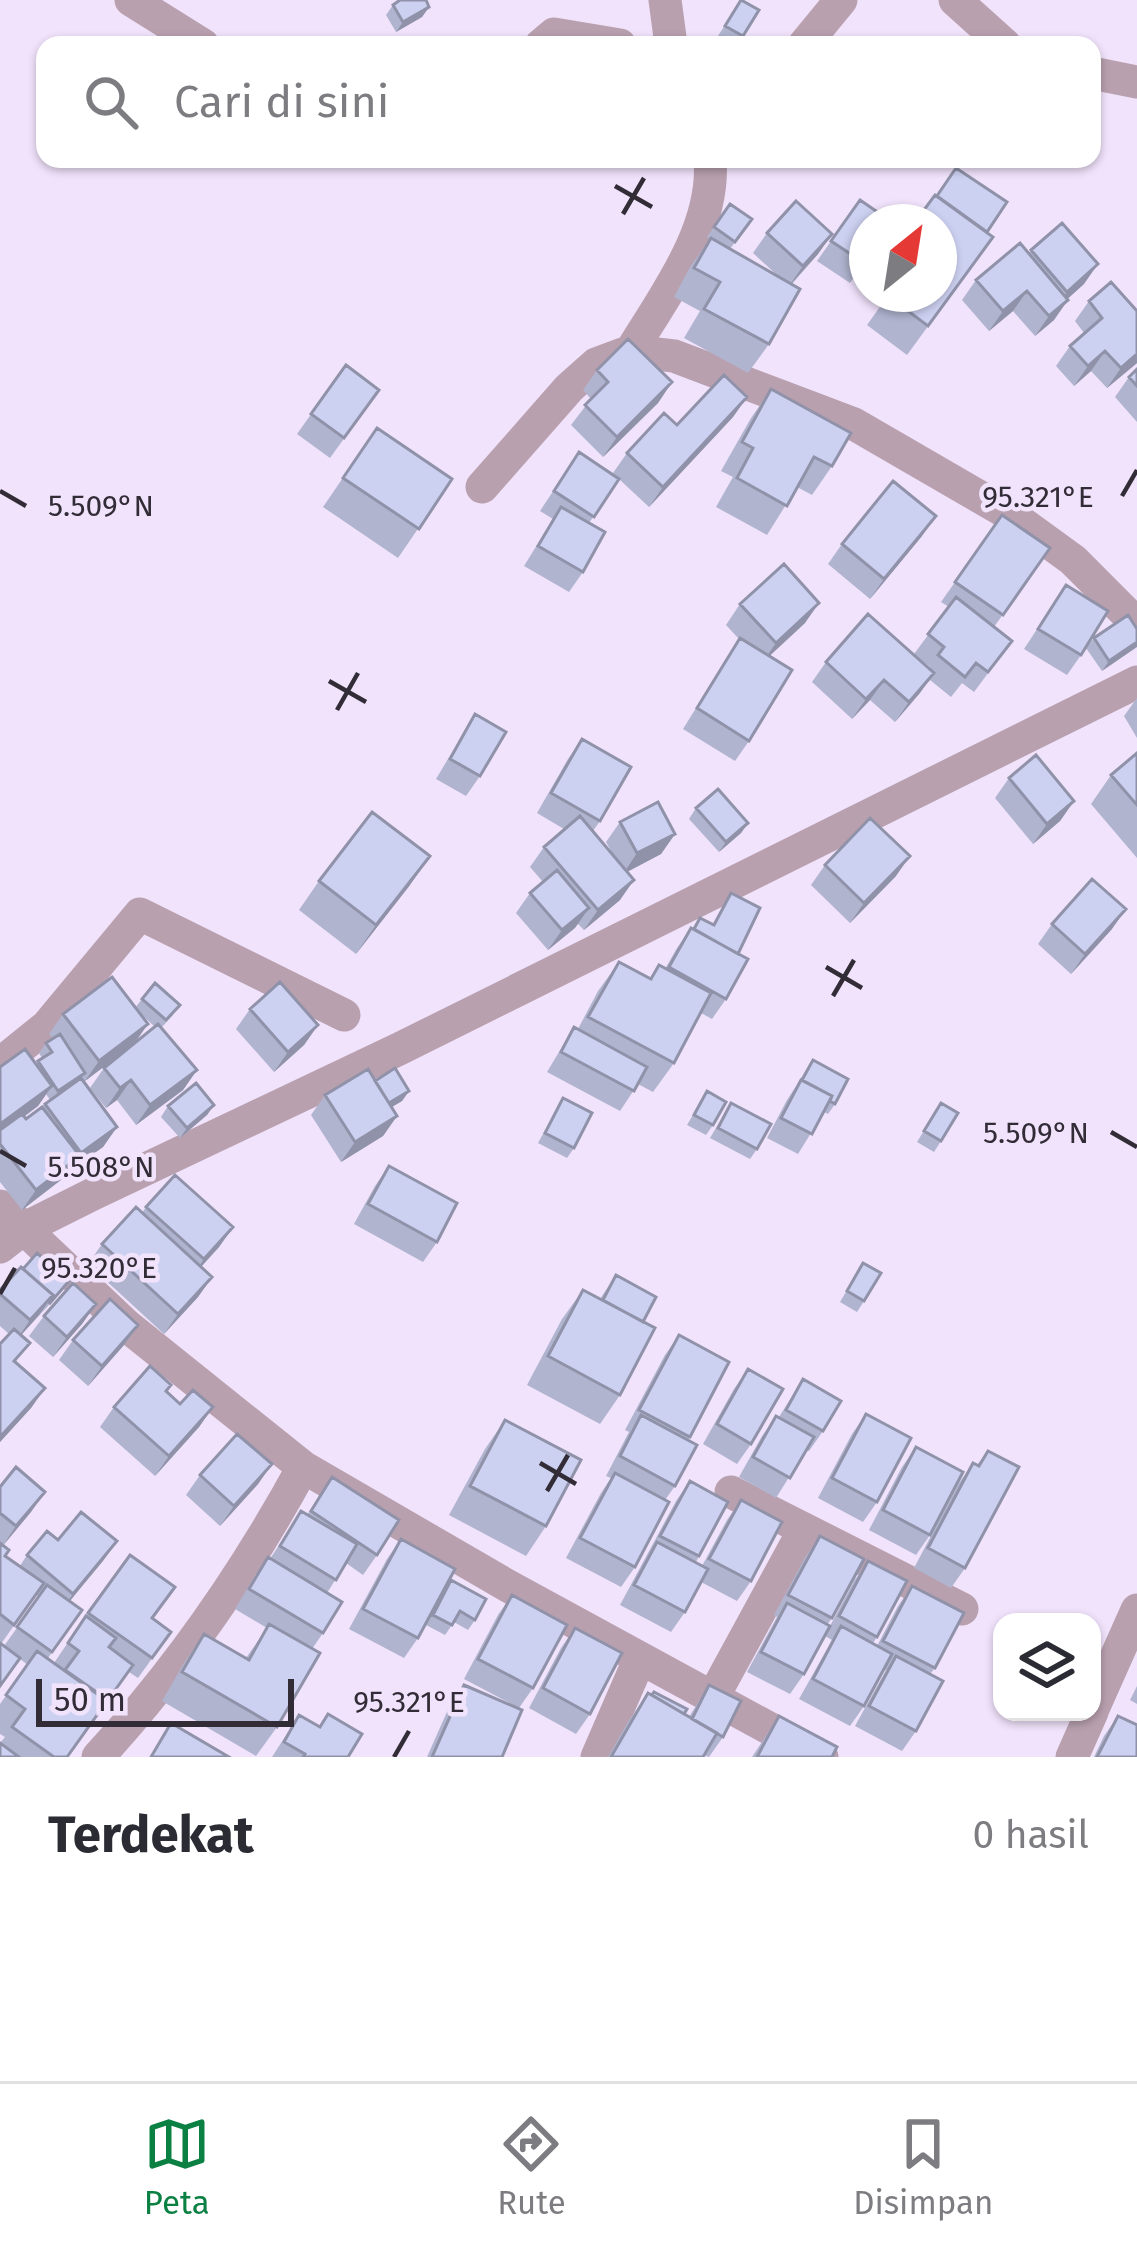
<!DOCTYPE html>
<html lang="id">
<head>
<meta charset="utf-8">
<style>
	:root { --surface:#fff; --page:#f2f2f3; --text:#2b2b33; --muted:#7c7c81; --line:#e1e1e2; --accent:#0b8043 }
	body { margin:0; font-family:"Fira Sans",sans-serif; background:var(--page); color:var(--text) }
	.controls { position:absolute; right:36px; bottom:36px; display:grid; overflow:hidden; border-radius:24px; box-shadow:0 3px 9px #0004 }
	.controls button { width:108px; height:108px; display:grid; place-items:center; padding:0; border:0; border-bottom:3px solid var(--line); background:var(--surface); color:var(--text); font:60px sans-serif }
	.compass { position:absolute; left:849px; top:204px; width:108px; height:108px; border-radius:50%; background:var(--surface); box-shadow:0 3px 9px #0004; rotate:30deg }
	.scale { position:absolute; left:36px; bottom:30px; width:258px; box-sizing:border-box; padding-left:12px; border:6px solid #322c37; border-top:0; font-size:33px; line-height:42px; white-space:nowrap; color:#322c37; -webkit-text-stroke:9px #f1e3fc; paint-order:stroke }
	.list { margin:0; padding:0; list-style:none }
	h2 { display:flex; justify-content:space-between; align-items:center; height:156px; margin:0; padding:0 48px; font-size:51px }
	h2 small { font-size:39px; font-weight:400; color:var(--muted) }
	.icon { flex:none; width:66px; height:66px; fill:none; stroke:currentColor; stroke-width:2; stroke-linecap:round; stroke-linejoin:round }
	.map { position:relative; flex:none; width:1137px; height:1757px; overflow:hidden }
	.search { position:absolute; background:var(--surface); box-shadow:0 3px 9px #0004; left:36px; right:36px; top:36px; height:132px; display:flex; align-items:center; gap:30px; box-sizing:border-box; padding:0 42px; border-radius:24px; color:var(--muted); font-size:45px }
	.sheet { height:324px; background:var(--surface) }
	nav { display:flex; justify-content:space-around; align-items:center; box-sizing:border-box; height:168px; border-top:3px solid var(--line); background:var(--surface); font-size:33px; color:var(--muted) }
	nav a { display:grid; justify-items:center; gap:6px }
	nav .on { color:var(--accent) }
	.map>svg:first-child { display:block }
</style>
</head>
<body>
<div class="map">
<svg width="1137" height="1757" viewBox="0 0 1137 1757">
	<rect width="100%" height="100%" fill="#f1e3fc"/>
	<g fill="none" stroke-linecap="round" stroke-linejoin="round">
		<path stroke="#b9a0af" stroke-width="33" d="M131,0L203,45
			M665,0L671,45
			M955,0L1005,45
			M541,45L554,34L620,45
			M804,45L841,0
			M1092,73L1137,82
			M631,351C665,295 716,228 710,159
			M482,487L569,388L596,364L631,351L674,356L854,424L1011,515L1073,560L1137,624
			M0,1064L47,1026L140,914L344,1015
			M0,1206L127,1326L303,1467L508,1586L822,1757
			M731,1492L962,1609
			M712,1699L804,1530
			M1092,1711L1137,1610
			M98,1757C179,1669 246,1572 303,1467
			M597,1757L640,1658
			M1072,1757L1092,1712"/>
		<path stroke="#b9a0af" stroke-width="33" d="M0,1247L23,1229L93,1194L399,1049L1137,682"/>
	</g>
	<path fill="#b0b4cf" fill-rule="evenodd" d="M741,0L759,10L737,45H733L718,36Z
		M393,5L429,7L422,17L396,32L386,15Z
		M860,200L867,259L850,283L817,261Z
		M730,204L752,219L730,249L779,277L753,253L767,233L832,234L818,254L792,284L769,344L748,373L684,338L700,311L674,297L690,267L710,239L707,237Z
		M987,232L993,237L907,355L867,325L889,294Z
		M1031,250L1084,284L1067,299L1054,320L1035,336L1013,311L989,331L962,300L976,280L1029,253Z
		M1089,301L1137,311V363L1107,388L1091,371L1074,386L1056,366L1070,346L1084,333L1075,321Z
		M346,365L379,390L330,458L297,434Z
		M1137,369V422L1115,397L1129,377Z
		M597,370L672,382L658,403L603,457L571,425L591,399L583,390Z
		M771,389L832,466L812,495L797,487L767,535L716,507L733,477L721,471L751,418Z
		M747,397L733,417L649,507L619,479L589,523L583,572L569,592L524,566L553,519L540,511L579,452L613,473L627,453L677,425Z
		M377,428L452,479L398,558L323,507Z
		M1002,515L1050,548L994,627L1012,641L974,692L962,683L951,697L930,680L895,722L870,700L852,719L812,682L826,662L929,668L930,667L914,654L949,607L941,602Z
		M922,536L870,599L828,564L842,544Z
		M1066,585L1081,655L1067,675L1024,649Z
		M740,604L805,623L769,656L749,741L735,761L683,729L739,639L726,625Z
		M1137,629L1102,671L1086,648L1094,638Z
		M1137,698V738L1124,716Z
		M475,714L480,776L466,796L436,779Z
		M582,739L600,821L593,831L614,856L606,842L620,822L675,834L661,854L627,872L620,900L584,930L578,924L548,950L516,913L530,893L543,882L530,867L544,847L564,829L537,813L568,759Z
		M1137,753V858L1091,804L1111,775Z
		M1009,778L1074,801L1060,821L1033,844L995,798Z
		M696,808L748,823L741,833L719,852L689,819Z
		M825,865L896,876L850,923L811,885Z
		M319,881L410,885L356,954L299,910Z
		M731,893L738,954L726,999L712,1019L701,1013L674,1063L653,1092L638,1084L620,1111L547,1072L574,1027L578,1029L598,991L619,962L650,978L659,965L665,969L677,948L691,928L693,929L700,918L713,924Z
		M1052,924L1112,929L1071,974L1038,944Z
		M142,999L173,1015L161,1028L197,1070L183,1090L136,1125L117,1100L106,1108L90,1088L104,1068L130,1047L85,1081L82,1077L81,1078L117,1127L103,1147L69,1171L66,1176L22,1210L0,1182V1067L36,1064L42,1058L39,1053L46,1043L53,1039L49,1034L63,1014L135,1008ZM139,1012L155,1027L134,1044ZM46,1094L50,1100L26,1119L24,1117L38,1106Z
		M250,1009L318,1025L304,1045L274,1072L236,1029Z
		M813,1060L835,1104L828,1114L824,1112L798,1154L767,1138L787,1100Z
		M375,1081L409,1091L402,1101L391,1107L397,1116L383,1136L341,1162L311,1115L325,1095Z
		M707,1091L713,1125L706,1135L687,1125Z
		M563,1098L574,1148L567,1158L538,1143Z
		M731,1103L757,1149L750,1159L710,1138Z
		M941,1103V1141L934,1152L917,1142Z
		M214,1105L207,1115L180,1138L161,1117L168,1106Z
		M389,1166L437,1242L423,1262L354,1224L375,1186Z
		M146,1207L233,1227L219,1247L201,1267L212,1277L198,1297L164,1334L88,1264L102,1244L142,1213Z
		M863,1263L864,1301L857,1312L840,1302Z
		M23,1269L69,1281L62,1291L21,1335L16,1363L45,1388L31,1408L0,1442V1344L9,1334L0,1326V1290Z
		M616,1275L643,1322L620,1395L600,1424L527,1385L562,1319L583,1290L600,1299Z
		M96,1304L82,1324L53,1357L29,1336L44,1316Z
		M138,1325L124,1345L88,1386L59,1360L73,1340Z
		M679,1335L729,1362L688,1440L675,1486L665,1500L635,1567L621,1587L566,1558L601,1493L611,1478L606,1476L629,1432L625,1430L665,1355Z
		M748,1369L751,1444L737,1464L703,1444L734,1389Z
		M803,1379L823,1431L809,1451L806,1450L776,1498L739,1477L762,1436L776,1416L779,1417Z
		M171,1385L167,1392L180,1404L213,1407L199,1427L155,1476L100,1427L114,1407Z
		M866,1414L877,1502L863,1522L818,1498L852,1434Z
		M505,1420L546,1526L526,1556L449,1515L485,1449Z
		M916,1447L930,1535L916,1555L869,1530L902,1467Z
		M988,1451L965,1568L951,1588L914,1568L959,1483L973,1463L977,1465Z
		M272,1464L258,1484L220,1526L186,1495L200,1475Z
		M332,1477L377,1555L363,1575L346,1563L327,1593L323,1633L312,1649L277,1727L256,1756L162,1701L184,1663L204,1634L246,1658L267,1628L235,1609L254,1577L268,1557L270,1559L301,1511L307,1515Z
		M690,1481L699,1556L696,1562L702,1566L727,1520L741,1500L751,1581L737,1601L701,1582L685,1612L671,1632L620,1605L676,1501Z
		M0,1487L45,1492L3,1545L5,1556L20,1566L27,1555L58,1540L117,1541L70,1601L82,1610L48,1658L54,1663L88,1613L153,1619L171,1632L138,1678L129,1672L67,1757H0V1743L5,1737L0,1734V1704L28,1665L20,1659L0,1687ZM36,1594L39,1597L4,1646L1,1644Z
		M820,1536L832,1618L827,1625L830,1626L854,1581L868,1561L877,1637L873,1643L877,1646L898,1606L912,1586L935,1668L930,1674L916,1731L902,1751L855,1726L886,1670L884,1669L864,1706L850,1726L799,1699L832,1640L825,1636L804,1674L790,1694L747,1672L777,1617L774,1615L806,1556Z
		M401,1539L418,1638L404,1658L349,1629L387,1559Z
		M451,1580L475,1620L468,1630L454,1622L445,1635L426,1625Z
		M512,1595L533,1688L519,1708L464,1679L498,1615Z
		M575,1628L590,1714L576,1734L529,1708L561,1648Z
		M464,1685L502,1757H427L450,1705Z
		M709,1685L723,1737L709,1757L704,1755L703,1757H608L628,1722L648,1693L689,1717Z
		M1137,1686V1704L1130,1700Z
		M328,1714L348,1757H272L299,1715L319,1727Z
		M779,1716L832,1757H752Z
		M1118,1716L1137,1757H1094L1104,1736Z"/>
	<path fill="#9092a9" d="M429,7L422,17L396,32L403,22Z
		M832,234L818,254L789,286L803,266Z
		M1098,264L1084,284L1053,312L1067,292Z
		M1027,291L1013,311L989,331L1003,311Z
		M1068,300L1054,320L1035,336L1049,316Z
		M1105,351L1091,371L1074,386L1088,366Z
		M1137,354V363L1107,388L1121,368Z
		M672,382L658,403L603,457L617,437Z
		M747,397L733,417L649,507L663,487Z
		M936,516L922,536L870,599L884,579Z
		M819,603L805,623L762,663L776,643Z
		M1137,642V647L1102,671L1109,661Z
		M934,673L920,693L895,722L909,702Z
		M884,680L870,700L852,719L866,699Z
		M1074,801L1060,821L1033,844L1047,824Z
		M748,823L741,833L719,852L726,842Z
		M675,834L661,854L623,874L637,853Z
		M430,856L410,885L356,954L376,925Z
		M910,856L896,876L850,923L864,903Z
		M634,880L620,900L584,930L598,910Z
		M589,908L575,928L548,950L562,930Z
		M1126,909L1112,929L1071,974L1085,954Z
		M148,1024L134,1044L85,1081L99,1061Z
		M318,1025L304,1045L274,1072L288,1052Z
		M197,1070L183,1090L136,1125L150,1105Z
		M131,1080L117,1100L106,1108L120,1088Z
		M52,1086L38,1106L0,1134V1124Z
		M409,1091L402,1101L377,1116L384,1106Z
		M214,1105L207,1115L180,1138L187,1128Z
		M397,1116L383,1136L341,1162L355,1142Z
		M117,1127L103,1147L69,1171L66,1176L22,1210L36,1190L78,1158L81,1153Z
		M233,1227L219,1247L190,1279L204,1259Z
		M212,1277L198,1297L164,1334L178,1314Z
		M53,1295L39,1315L16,1341L30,1320Z
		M96,1304L82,1324L53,1357L67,1337Z
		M138,1325L124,1345L88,1386L102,1366Z
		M45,1388L31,1408L0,1442V1437Z
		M213,1407L199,1427L155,1476L169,1456Z
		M272,1464L258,1484L220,1526L234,1506Z
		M45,1492L31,1512L2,1547L16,1526Z
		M117,1541L103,1561L59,1614L73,1594Z"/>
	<path fill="#cdd1f1" stroke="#9092a9" stroke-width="3" d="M400,0H426L429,7L403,22L393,5Z
		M741,0L759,10L743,36L725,26Z
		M956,168L1007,202L987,232L937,196Z
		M935,195L993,237L928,326L888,296L889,294H939V222H915Z
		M860,200L892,222H867V259L864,263L831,241Z
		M796,201L832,234L803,266L767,233Z
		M730,204L752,219L735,242L714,227Z
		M1062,223L1098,264L1067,292L1031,250Z
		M711,238L800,289L769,344L704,309L720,282L694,268Z
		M1020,243L1068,300L1049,316L1027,291L1003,311L976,280Z
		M1111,282L1137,311V354L1121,368L1105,351L1088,366L1070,346L1102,318L1089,301Z
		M628,339L672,382L617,437L585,405L608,382L597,370Z
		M346,365L379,390L344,438L311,414Z
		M1137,369V386L1129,377Z
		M724,375L747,397L663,487L627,453L664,413L677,425Z
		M771,389L851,433L832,466L814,457L787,506L737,478L753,448L742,442Z
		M377,428L452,479L419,529L343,478Z
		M579,452L619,479L594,517L554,491Z
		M893,481L936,516L884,579L842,544Z
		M561,507L605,532L583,572L538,546Z
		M1002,515L1050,548L1003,615L955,582Z
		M784,564L819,603L776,643L740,604Z
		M1066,585L1108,611L1081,655L1038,629Z
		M956,597L1012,641L988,672L976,663L965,677L938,655L944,647L928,634Z
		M868,614L934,673L909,702L884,680L866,699L826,662Z
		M1128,615L1137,629V642L1109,661L1094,638Z
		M740,638L792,670L749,741L697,708Z
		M475,714L506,732L480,776L450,759Z
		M582,739L631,767L600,821L551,793Z
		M1137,753V805L1111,775Z
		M1036,755L1074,801L1047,824L1009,778Z
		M718,789L748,823L726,842L696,808Z
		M658,802L675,834L637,853L620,822Z
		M372,812L430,856L376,925L319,881Z
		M580,816L634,880L598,910L544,847Z
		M870,818L910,856L864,903L825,865Z
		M557,870L589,908L562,930L530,893Z
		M1092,879L1126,909L1085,954L1052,924Z
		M731,893L760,908L738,954L694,929L700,918L714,925Z
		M691,928L748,959L726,999L669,967Z
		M619,962L651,979L659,965L711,993L674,1063L588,1017Z
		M112,977L148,1024L99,1061L63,1014Z
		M280,982L318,1025L288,1052L250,1009Z
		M155,983L180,1005L166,1020L142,999Z
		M158,1024L197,1070L150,1105L131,1080L120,1088L104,1068Z
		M574,1027L647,1067L634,1091L561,1052Z
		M60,1034L85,1073L58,1091L38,1061L52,1052L46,1043Z
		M25,1049L52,1086L0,1124V1067Z
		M813,1060L848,1079L835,1104L830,1101L832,1096L802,1080Z
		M395,1068L409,1091L389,1103L375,1081Z
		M368,1069L397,1116L355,1142L325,1095Z
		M81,1078L117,1127L81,1153L45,1104Z
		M801,1080L832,1096L812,1134L781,1118Z
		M196,1083L214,1105L187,1128L168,1106Z
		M707,1091L726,1102L713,1125L694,1115Z
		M563,1098L592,1113L574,1148L545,1133Z
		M731,1103L771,1124L757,1149L718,1128Z
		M941,1103L958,1113L941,1141L924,1131Z
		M42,1107L80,1156L36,1190L0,1144V1130L22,1114L26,1119Z
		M389,1166L457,1203L437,1242L368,1204Z
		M175,1175L233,1227L204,1259L146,1207Z
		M136,1207L212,1277L178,1314L102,1244Z
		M37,1253L69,1281L50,1303L48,1301L53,1295L23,1269Z
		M863,1263L881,1273L864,1301L847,1291Z
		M21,1267L53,1295L30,1320L0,1294V1290Z
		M616,1275L656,1297L643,1322L603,1300Z
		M73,1283L96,1304L67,1337L44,1316Z
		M583,1290L655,1328L620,1395L548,1356Z
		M110,1299L138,1325L102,1366L73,1340Z
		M14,1329L30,1343L14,1361L45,1388L0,1437V1344Z
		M679,1335L729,1362L690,1437L639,1410Z
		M150,1366L171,1385L166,1391L180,1404L193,1390L213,1407L169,1456L114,1407Z
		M748,1369L783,1389L751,1444L717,1424Z
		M803,1379L841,1401L823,1431L786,1410Z
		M866,1414L911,1438L877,1502L832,1478Z
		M641,1415L697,1445L675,1486L620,1456Z
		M776,1416L814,1437L790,1478L753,1457Z
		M505,1420L581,1460L546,1526L470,1486Z
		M237,1434L272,1464L234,1506L200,1475Z
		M916,1447L963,1472L930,1535L883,1510Z
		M988,1451L1019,1467L965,1568L928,1548L973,1463L979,1466Z
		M16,1467L45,1492L16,1526L0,1513V1487Z
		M615,1473L669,1502L635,1567L580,1538Z
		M332,1477L399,1520L377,1555L311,1511Z
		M690,1481L728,1502L699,1556L660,1536Z
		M741,1500L782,1522L751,1581L709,1559Z
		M301,1511L357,1544L336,1580L280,1546Z
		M81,1512L117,1541L73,1594L27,1555L47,1531L58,1540Z
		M820,1536L864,1559L832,1618L788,1595Z
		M401,1539L455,1569L418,1638L363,1609Z
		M657,1542L708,1569L685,1612L634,1585Z
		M0,1543L9,1550L5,1556L44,1583L14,1625L0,1614Z
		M130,1555L175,1587L152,1618L171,1632L152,1658L88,1613Z
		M268,1557L342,1602L323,1633L249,1589Z
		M868,1561L907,1581L877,1637L839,1616Z
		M451,1580L486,1599L475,1620L460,1611L452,1625L433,1615Z
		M47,1585L82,1610L52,1652L17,1627Z
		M912,1586L964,1613L935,1668L883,1641Z
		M512,1595L567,1625L533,1688L478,1659Z
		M787,1603L830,1626L804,1674L761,1652Z
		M86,1616L116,1638L109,1647L133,1665L108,1700L65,1670L79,1651L68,1643Z
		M269,1624L320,1653L277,1727L182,1672L204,1634L249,1660Z
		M841,1626L892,1654L864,1706L813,1679Z
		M575,1628L622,1653L590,1714L543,1688Z
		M0,1643L20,1658L0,1686Z
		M37,1651L107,1701L67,1757H54L12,1727L25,1709L6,1695Z
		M896,1656L943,1681L916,1731L869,1706Z
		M464,1685L522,1710L502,1757H432Z
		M709,1685L741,1701L723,1737L692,1719Z
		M654,1692L687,1709L684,1714L652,1695Z
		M648,1693L717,1733L703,1757H611Z
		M328,1714L362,1734L348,1757H303L305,1754L284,1742L299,1715L320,1727Z
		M779,1716L837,1747L832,1757H757Z
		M1118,1716L1137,1725V1757H1097Z
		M171,1723L229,1757H151Z
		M0,1743L19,1757H0Z"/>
	<path fill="none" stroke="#322c37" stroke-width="4.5" d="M615,186L652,207M623,214L644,178M0,491L26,506M1122,496L1137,470M329,681L366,702M337,710L358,673M826,967L862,988M833,996L854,960M1111,1132L1137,1147M0,1151L26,1166M0,1294L15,1268M540,1463L576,1484M547,1491L568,1455M394,1757L409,1731"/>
	<g font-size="30" text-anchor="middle" fill="#322c37" stroke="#f1e3fc" stroke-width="9" stroke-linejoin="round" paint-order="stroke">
		<text x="1038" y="507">95.321°E</text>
		<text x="101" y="516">5.509°N</text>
		<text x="1036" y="1143">5.509°N</text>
		<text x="101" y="1177">5.508°N</text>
		<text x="99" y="1278">95.320°E</text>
		<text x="409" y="1712">95.321°E</text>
	</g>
</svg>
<div class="controls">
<button><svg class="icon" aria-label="layers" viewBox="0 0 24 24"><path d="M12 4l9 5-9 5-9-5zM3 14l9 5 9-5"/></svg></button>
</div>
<svg class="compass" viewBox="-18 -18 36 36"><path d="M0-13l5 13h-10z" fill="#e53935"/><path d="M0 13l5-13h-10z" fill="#7c7c81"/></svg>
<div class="scale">50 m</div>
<div class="search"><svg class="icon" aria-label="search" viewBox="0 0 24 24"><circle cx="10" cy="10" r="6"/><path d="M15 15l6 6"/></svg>Cari di sini</div>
</div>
<section class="sheet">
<h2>Terdekat<small>0 hasil</small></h2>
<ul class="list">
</ul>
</section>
<nav>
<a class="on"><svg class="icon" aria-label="map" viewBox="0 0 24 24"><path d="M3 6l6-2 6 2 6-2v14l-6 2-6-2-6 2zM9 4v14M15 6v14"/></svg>Peta</a>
<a><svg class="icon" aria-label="directions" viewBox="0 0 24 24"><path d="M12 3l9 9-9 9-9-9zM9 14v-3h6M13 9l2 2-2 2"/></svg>Rute</a>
<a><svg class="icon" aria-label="saved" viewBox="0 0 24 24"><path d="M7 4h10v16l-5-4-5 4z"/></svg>Disimpan</a>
</nav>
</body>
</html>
